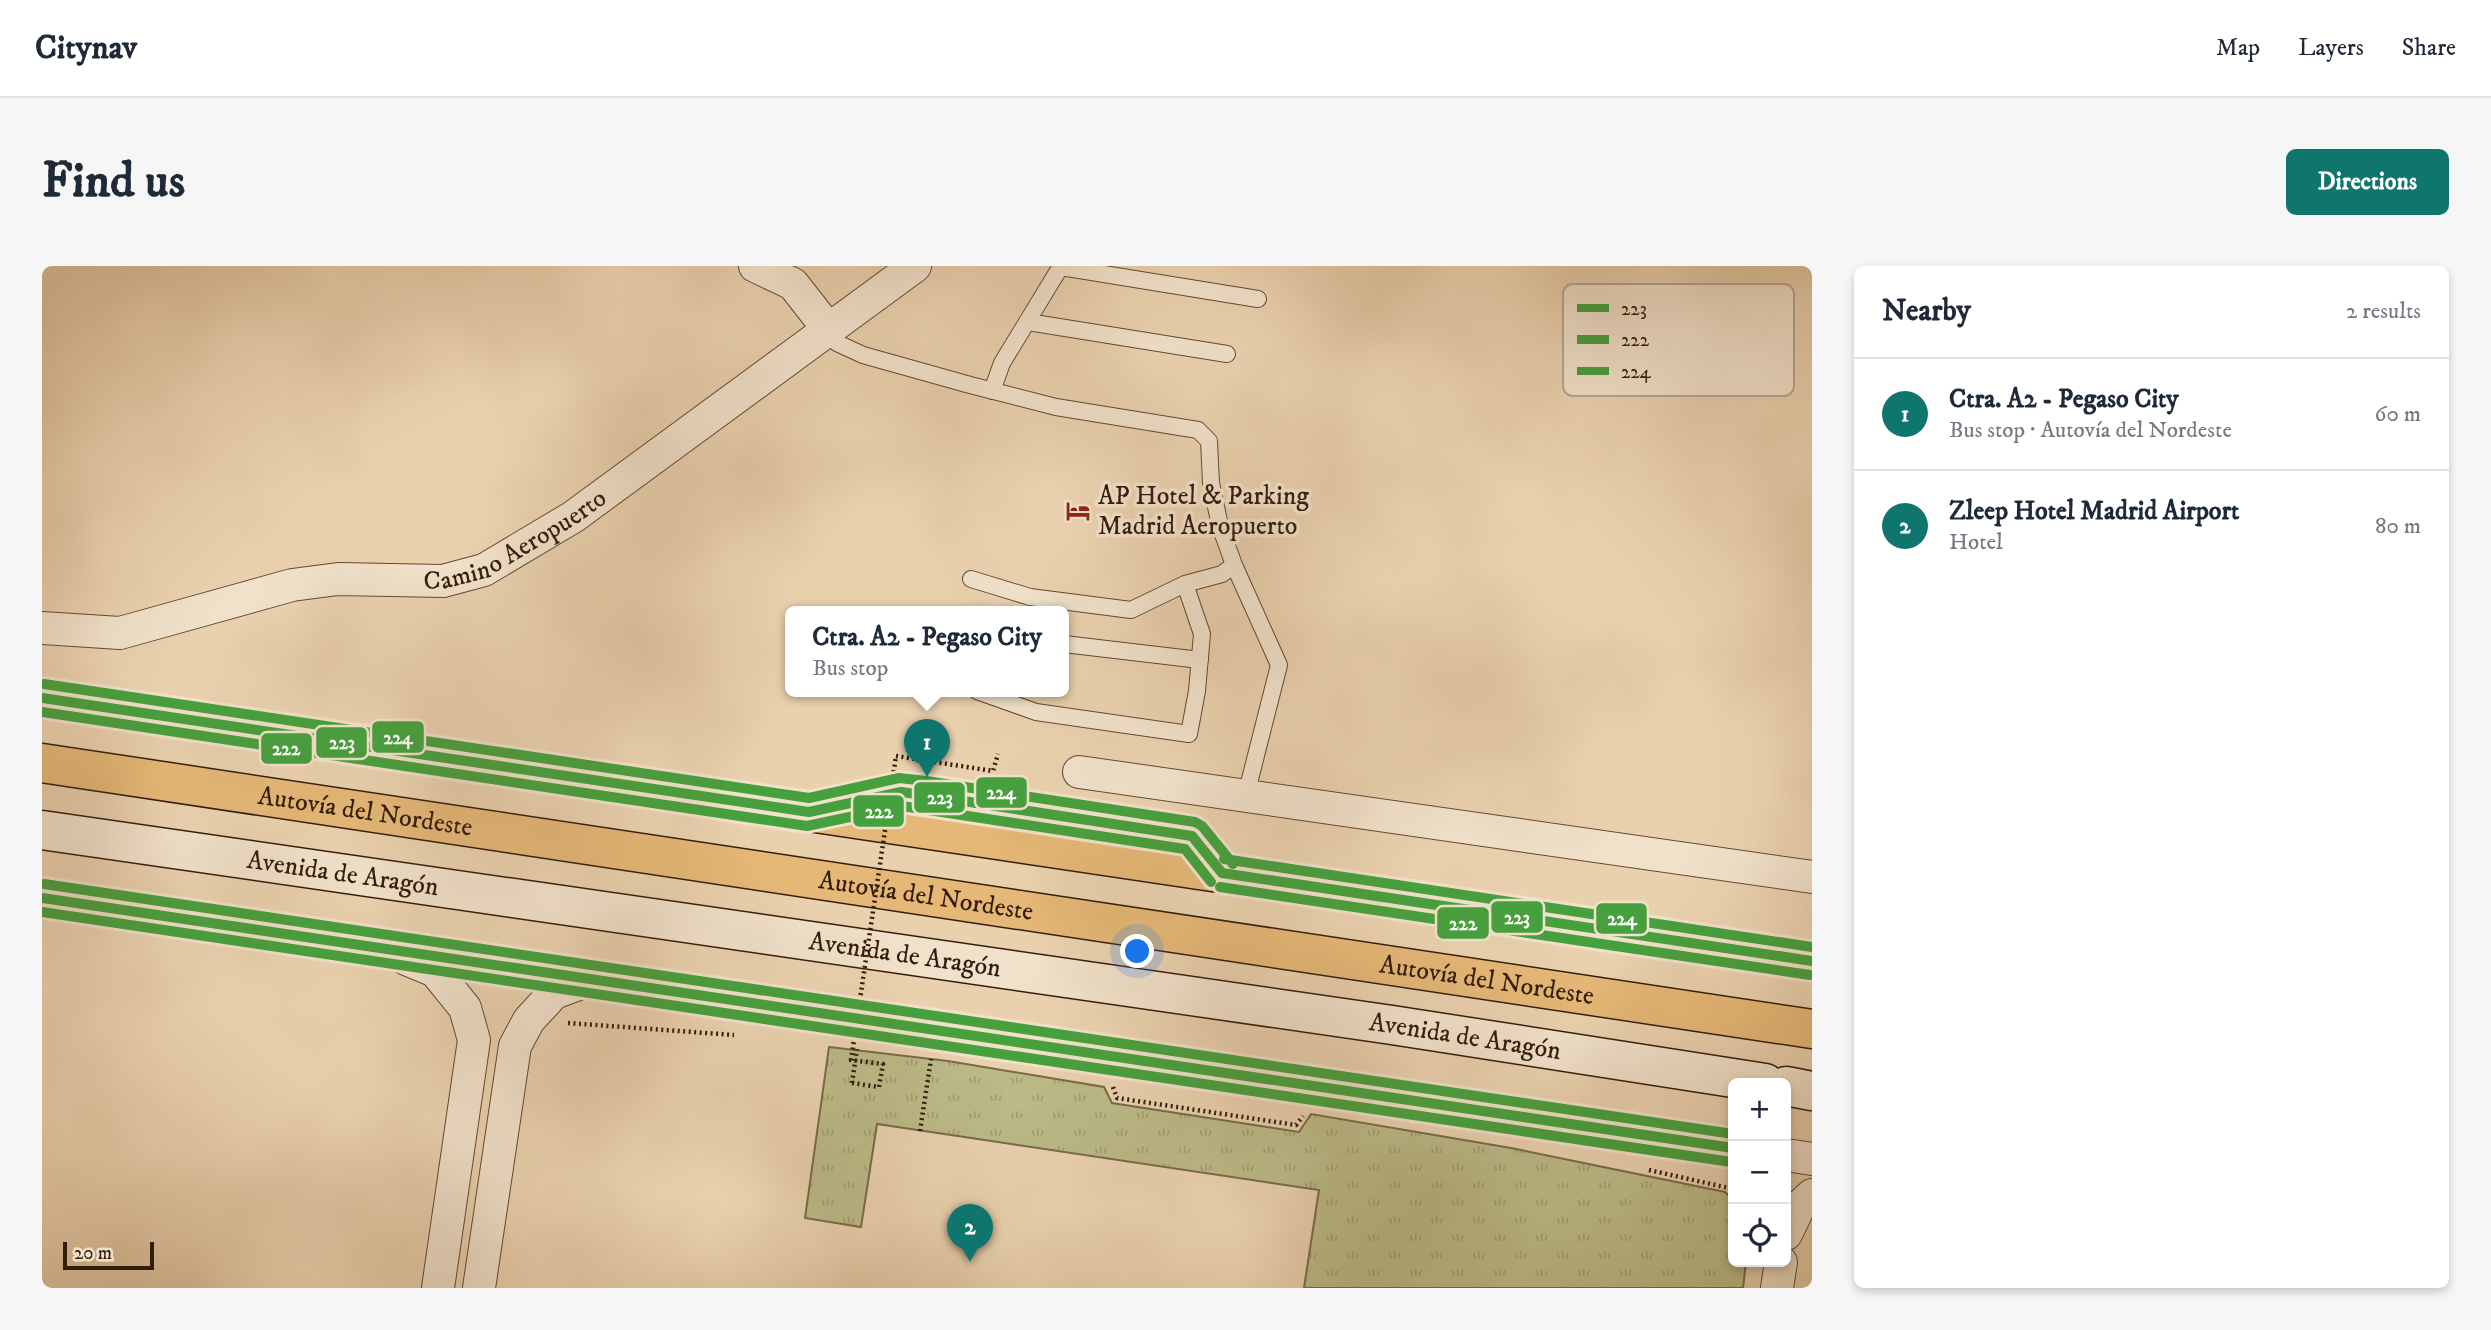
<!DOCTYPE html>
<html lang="en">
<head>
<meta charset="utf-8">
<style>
	:root { --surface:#fff; --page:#f6f6f7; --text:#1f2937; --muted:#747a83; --line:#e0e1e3; --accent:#0f766e }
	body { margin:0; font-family:"IM FELL DW Pica",serif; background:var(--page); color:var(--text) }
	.controls { position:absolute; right:21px; bottom:21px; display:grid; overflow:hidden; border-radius:10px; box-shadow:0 4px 10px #0003 }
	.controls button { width:63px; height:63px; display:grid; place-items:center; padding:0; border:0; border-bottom:2px solid var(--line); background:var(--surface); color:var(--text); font:35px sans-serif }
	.scale { position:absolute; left:21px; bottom:18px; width:91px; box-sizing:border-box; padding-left:7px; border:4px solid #341c0c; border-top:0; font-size:19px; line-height:24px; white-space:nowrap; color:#341c0c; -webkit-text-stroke:5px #f1e1ca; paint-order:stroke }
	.you { position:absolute; left:1096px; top:686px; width:24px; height:24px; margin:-18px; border:5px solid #fff; border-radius:50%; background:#1a73e8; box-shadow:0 0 0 10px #1a73e833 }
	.badge { display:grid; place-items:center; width:46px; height:46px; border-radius:50%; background:var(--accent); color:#fff; font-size:23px; font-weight:700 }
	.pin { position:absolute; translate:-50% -58px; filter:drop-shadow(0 2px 4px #0008) }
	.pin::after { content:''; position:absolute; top:37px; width:24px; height:21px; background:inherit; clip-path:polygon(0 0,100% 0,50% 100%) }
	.popup { position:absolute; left:743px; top:340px; width:284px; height:91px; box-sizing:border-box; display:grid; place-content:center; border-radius:10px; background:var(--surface); filter:drop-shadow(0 2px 5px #0005); font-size:23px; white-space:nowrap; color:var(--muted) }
	.popup b { font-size:26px; color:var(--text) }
	.popup::after { content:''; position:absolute; left:50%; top:100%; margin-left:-14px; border:14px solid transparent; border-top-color:var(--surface) }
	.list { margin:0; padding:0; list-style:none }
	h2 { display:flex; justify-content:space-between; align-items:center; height:91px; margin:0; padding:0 28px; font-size:30px }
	h2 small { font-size:23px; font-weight:400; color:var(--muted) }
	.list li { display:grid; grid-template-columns:46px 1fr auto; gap:21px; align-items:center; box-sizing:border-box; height:112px; padding:0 28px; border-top:2px solid var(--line) }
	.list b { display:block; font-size:26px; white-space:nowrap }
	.list p { margin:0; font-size:23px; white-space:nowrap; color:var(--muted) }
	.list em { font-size:23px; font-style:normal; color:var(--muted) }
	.icon { flex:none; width:38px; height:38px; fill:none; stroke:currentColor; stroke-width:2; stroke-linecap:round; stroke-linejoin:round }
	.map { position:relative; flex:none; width:1770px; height:1022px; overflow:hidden; border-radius:10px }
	header { display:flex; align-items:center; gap:42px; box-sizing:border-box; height:98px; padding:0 35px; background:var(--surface); border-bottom:2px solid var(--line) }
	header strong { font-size:33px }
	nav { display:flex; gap:38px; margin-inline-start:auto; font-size:24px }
	.intro { display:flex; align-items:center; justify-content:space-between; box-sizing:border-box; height:168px; padding:0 42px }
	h1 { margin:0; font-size:49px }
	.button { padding:18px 32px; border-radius:10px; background:var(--accent); color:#fff; font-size:24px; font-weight:700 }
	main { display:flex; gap:42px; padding:0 42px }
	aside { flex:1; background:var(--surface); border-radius:10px; box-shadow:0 4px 10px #0003 }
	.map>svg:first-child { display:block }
</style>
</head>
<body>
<header>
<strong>Citynav</strong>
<nav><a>Map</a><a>Layers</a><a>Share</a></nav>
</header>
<div class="intro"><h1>Find us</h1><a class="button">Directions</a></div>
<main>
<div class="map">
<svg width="1770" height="1022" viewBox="0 0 1770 1022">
	<defs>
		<pattern id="grass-tufts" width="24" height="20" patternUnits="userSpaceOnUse" patternTransform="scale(1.75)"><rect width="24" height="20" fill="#bbba87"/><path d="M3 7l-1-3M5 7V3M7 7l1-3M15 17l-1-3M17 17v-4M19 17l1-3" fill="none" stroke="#a19f73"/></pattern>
	</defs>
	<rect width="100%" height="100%" fill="#ead1ae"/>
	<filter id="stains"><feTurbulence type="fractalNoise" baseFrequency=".00286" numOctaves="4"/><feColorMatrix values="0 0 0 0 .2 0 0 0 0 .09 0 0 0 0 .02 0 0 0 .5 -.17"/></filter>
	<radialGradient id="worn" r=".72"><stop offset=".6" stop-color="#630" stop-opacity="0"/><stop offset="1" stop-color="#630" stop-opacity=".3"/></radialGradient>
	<path fill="url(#grass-tufts)" stroke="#786b4a" stroke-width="2" d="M787,781L906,795L1062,821L1070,837L1257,866L1269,848L1469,882L1683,926L1691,934V996H1704L1701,1022H1262L1277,924L835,858L819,961L763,952Z"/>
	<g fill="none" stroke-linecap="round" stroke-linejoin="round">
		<g stroke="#624934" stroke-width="18">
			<path id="lane" d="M1019,1L1216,33
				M986,56L1185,88
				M787,64L795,77L821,89L928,119L1014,141L1156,164L1167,175L1169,217L1178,260L1192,299
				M950,125L960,97L1019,0
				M929,313L988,331L1089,344L1143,318L1180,308L1192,299L1237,399L1204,529
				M1022,378L1158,394
				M935,425L994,446L1147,468L1155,425L1160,368L1143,318
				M799,539L859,526L1150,570L1174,600"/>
		</g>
		<g stroke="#624934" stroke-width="34">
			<g id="street">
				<path d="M713,0L751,18L787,64"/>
				<path id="s1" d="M0,362L78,367L250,319L296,313L401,315L442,304L531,251L873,0"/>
				<path d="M1037,506L1770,611"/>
				<path d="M0,632L1691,882"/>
				<path d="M364,693L393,705L423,742L432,774L396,1022"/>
				<path d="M1744,889L1770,893"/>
				<path d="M1744,968L1757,941L1770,929"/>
				<path d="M437,1022L473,780L487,754L512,727L547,714"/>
				<path d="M1735,1022L1739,996"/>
			</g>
		</g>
		<g stroke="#341c0c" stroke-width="41">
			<g id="secondary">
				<path id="s2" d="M0,564L1350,759L1723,817"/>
				<path d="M1744,820L1770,825"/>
			</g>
		</g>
		<g stroke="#341c0c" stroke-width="41">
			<g id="highway">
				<path d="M0,432L1770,695"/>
				<path id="s3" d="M0,497L1770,763"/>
			</g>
		</g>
		<path stroke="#341c0c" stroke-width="4.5" stroke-dasharray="2 3.5" stroke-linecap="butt" d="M854,490L951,505L956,488
			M526,757L692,769
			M810,817L815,783
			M1071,821L1075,832L1254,859L1261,850
			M878,865L889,793
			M1607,904L1691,923"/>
		<use href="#lane" stroke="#f1e1ca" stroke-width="16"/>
		<use href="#street" stroke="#f1e1ca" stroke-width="32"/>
		<use href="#secondary" stroke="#f1e1ca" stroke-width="38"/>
		<use href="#highway" stroke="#e5b877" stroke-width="38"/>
		<path stroke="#341c0c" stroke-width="4.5" stroke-dasharray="2 3.5" stroke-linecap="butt" d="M810,817L837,821L841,798L809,794L854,490"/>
		<g stroke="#f1e1ca" stroke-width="16">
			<path id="bus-1" d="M0,432L767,546L859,526L882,529L1150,570L1180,607
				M1180,607L1770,695
				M0,632L1691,882"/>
		</g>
		<g stroke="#f1e1ca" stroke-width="16">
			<path id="bus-2" d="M0,446L765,560L860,540L880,543L1143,583L1169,616
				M1178,621L1768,709
				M0,646L1689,896"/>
		</g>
		<g stroke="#f1e1ca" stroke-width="16">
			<path id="bus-3" d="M2,418L767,532L857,512L884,515L1153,556L1160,560L1191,598
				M1182,593L1770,681
				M2,618L1691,868"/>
		</g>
		<use href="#bus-1" stroke="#47a03e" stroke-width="10"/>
		<use href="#bus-2" stroke="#47a03e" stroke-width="10"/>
		<use href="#bus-3" stroke="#47a03e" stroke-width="10"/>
	</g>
	<defs>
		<g id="hotel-bare" transform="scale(1.89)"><path d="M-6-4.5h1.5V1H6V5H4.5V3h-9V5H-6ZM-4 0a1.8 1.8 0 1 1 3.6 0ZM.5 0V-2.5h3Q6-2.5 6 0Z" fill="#8f2418" stroke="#f1e1ca" stroke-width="2.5" paint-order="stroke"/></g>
	</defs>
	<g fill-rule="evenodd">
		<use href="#hotel-bare" x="1036" y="245"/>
	</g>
	<g text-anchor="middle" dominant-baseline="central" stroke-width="7" stroke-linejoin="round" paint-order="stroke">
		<g font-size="26" fill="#341c0c" stroke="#f1e1ca" text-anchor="start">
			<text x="1056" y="230">AP Hotel &amp; Parking<tspan x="1056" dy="30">Madrid Aeropuerto</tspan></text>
		</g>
		<g font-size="26" fill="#341c0c" stroke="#f1e1ca">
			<text stroke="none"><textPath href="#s1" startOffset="490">Camino Aeropuerto</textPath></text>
			<text stroke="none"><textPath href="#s3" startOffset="327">Autovía del Nordeste</textPath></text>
			<text stroke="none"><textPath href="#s2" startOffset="304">Avenida de Aragón</textPath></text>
			<text stroke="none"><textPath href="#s3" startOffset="894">Autovía del Nordeste</textPath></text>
			<text stroke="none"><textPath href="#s2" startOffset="872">Avenida de Aragón</textPath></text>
			<text stroke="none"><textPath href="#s3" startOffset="1461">Autovía del Nordeste</textPath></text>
			<text stroke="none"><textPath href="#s2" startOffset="1438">Avenida de Aragón</textPath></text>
		</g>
	</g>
	<rect x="1521" y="18" width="231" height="112" rx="10" fill="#f1e1ca" stroke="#b8a691" stroke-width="2"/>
	<rect x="1535" y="38" width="32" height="8" fill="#47a03e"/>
	<rect x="1535" y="69" width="32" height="9" fill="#47a03e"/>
	<rect x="1535" y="101" width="32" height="8" fill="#47a03e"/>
	<g font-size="19" fill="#341c0c">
		<text x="1579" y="49">223</text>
		<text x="1579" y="80">222</text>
		<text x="1579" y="112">224</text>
	</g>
	<g stroke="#f1e1ca" stroke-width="2.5">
		<rect x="329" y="454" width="54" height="34" rx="7" fill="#47a03e"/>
		<rect x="273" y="460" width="53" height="33" rx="7" fill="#47a03e"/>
		<rect x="218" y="466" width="53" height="33" rx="7" fill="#47a03e"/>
		<rect x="933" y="510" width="53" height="33" rx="7" fill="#47a03e"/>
		<rect x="871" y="515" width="53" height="33" rx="7" fill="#47a03e"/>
		<rect x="810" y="528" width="53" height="34" rx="7" fill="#47a03e"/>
		<rect x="1448" y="634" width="54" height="34" rx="7" fill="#47a03e"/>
		<rect x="1553" y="636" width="53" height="33" rx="7" fill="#47a03e"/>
		<rect x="1394" y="640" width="54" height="34" rx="7" fill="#47a03e"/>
	</g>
	<g font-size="19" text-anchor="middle" font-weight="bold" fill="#fff">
		<text x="356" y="478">224</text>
		<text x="300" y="483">223</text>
		<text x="244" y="489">222</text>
		<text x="959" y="533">224</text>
		<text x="898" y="538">223</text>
		<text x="837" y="552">222</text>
		<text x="1475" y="658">223</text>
		<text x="1580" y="659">224</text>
		<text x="1421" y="664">222</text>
	</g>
	<rect width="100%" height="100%" filter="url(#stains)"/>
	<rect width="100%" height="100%" fill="url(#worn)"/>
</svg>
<div class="controls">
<button>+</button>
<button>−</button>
<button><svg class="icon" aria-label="locate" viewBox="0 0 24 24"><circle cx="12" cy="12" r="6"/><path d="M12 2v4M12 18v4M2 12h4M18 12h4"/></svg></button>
</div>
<div class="scale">20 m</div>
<div class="you"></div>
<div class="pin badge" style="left:885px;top:511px">1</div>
<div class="popup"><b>Ctra. A2 - Pegaso City</b>Bus stop</div>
<div class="pin badge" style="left:928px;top:996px">2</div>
</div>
<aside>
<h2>Nearby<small>2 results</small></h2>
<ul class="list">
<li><span class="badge">1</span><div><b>Ctra. A2 - Pegaso City</b><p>Bus stop · Autovía del Nordeste</p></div><em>60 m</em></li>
<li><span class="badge">2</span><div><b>Zleep Hotel Madrid Airport</b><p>Hotel</p></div><em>80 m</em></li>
</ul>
</aside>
</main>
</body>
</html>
